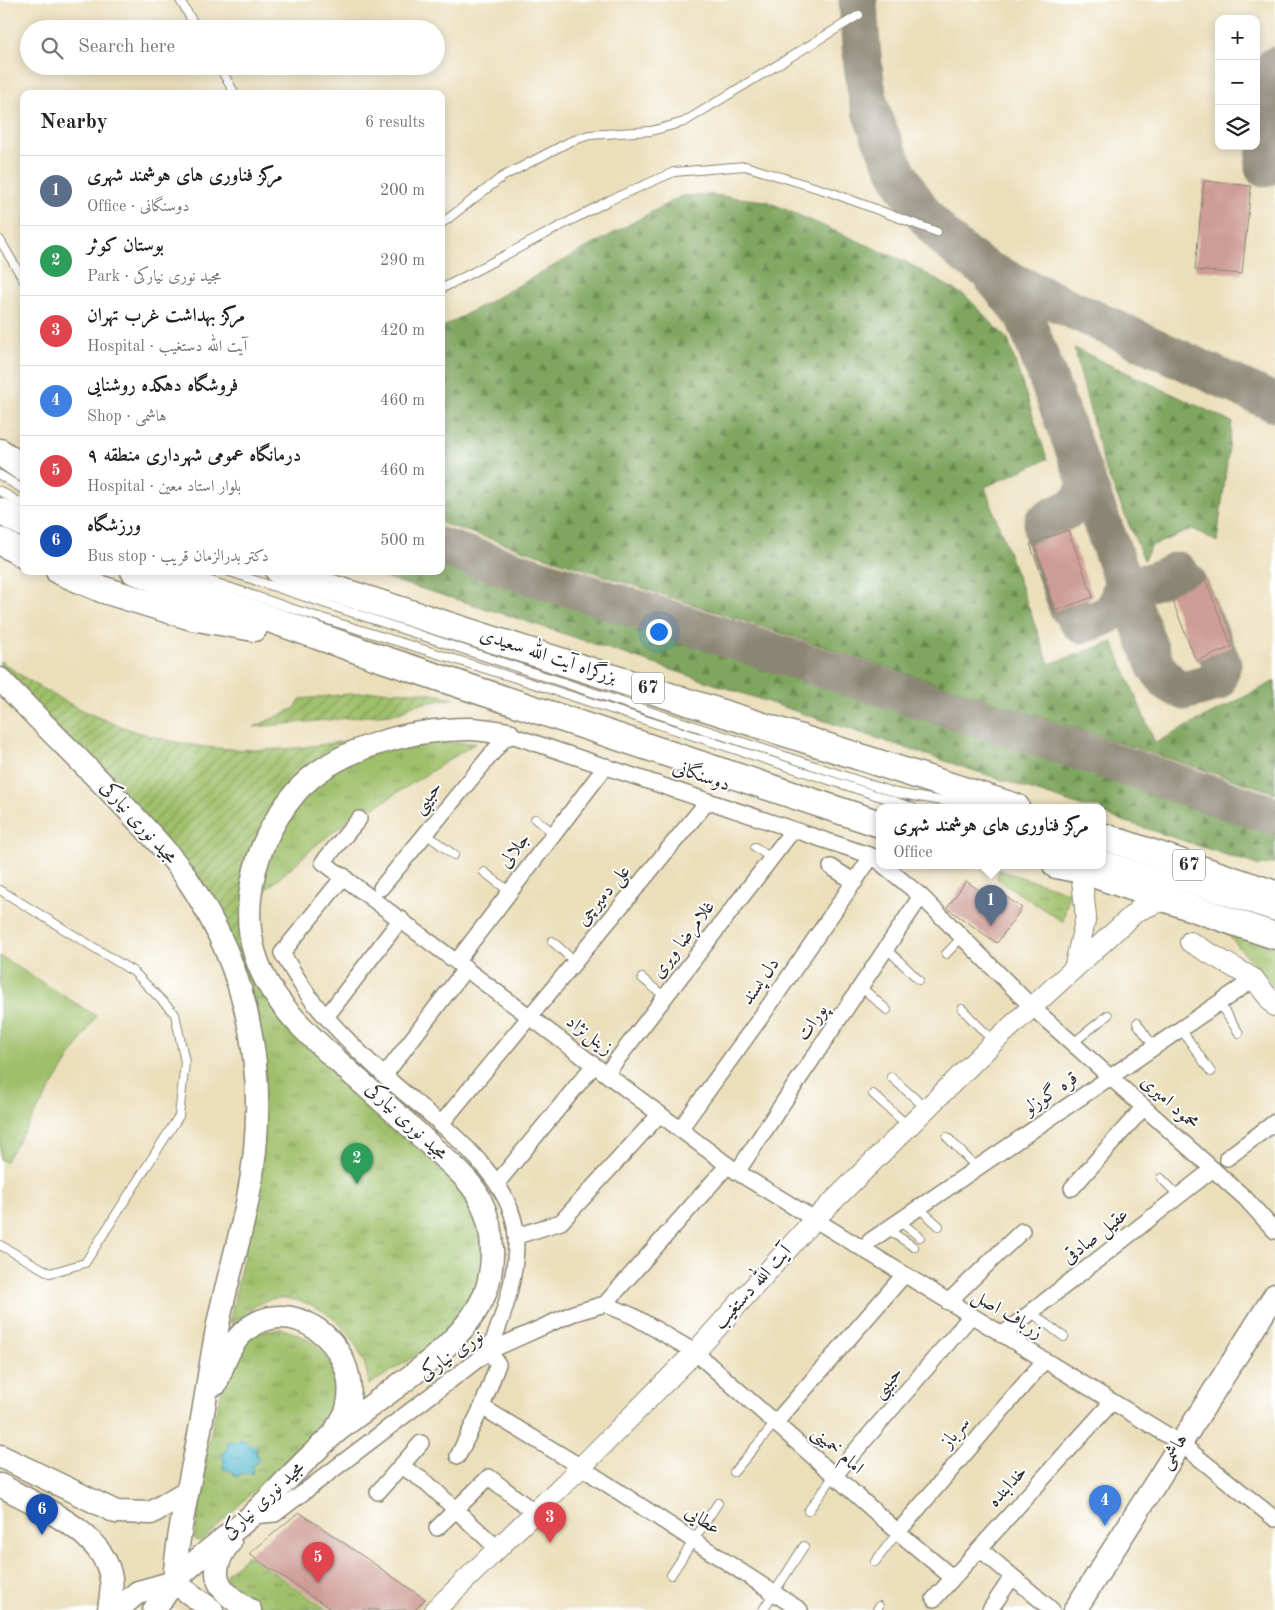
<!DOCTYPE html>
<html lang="en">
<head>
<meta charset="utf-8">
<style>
	:root { --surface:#fff; --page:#f2f2f2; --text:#222; --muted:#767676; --line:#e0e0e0; --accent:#7c3aed }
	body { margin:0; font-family:"Old Standard TT",Amiri,serif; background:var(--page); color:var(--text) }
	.controls { position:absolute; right:15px; top:15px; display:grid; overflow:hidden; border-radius:10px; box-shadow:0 2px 12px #0003 }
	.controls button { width:45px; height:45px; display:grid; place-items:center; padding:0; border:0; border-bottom:1px solid var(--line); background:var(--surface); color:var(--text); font:25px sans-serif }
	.you { position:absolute; left:658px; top:631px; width:18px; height:18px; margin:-12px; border:4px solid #fff; border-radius:50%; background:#1a73e8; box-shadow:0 0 0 8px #1a73e833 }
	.badge { display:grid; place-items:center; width:32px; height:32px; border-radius:50%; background:var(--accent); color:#fff; font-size:16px; font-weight:700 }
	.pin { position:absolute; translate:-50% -41px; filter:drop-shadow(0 1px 2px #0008) }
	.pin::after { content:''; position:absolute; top:26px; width:18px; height:15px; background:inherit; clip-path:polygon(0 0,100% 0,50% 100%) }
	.popup { position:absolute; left:876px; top:804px; width:230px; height:65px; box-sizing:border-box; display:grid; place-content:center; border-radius:10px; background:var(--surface); filter:drop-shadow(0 1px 4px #0005); font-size:16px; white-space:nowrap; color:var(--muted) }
	.popup b { font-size:19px; color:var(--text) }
	.popup::after { content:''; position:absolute; left:50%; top:100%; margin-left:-10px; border:10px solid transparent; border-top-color:var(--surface) }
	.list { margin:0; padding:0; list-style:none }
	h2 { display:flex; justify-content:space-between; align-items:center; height:65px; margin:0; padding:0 20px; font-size:21px }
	h2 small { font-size:16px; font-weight:400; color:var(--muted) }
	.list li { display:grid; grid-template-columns:32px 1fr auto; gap:15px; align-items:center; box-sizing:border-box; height:70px; padding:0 20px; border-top:1px solid var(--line) }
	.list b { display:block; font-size:19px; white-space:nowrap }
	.list p { margin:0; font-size:16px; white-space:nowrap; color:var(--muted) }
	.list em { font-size:16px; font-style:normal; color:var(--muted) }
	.icon { flex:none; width:28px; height:28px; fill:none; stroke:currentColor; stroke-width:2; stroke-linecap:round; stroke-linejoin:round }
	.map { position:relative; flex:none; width:1275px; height:1610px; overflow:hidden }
	.search { position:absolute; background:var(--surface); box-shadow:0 2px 12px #0003; left:20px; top:20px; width:425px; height:55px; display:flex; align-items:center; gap:12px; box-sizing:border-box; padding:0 18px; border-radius:28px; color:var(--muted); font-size:19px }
	.panel { position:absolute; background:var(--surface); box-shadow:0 2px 12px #0003; left:20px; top:90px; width:425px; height:485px; border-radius:10px }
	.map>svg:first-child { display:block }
</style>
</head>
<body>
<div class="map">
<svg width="1275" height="1610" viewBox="0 0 1275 1610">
	<defs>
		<pattern id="forest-firs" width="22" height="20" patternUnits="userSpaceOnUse" patternTransform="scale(1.25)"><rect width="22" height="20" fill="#7fa65e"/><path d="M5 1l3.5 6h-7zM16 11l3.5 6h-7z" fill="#68874e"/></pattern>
		<pattern id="park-tufts" width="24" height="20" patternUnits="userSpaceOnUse" patternTransform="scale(1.25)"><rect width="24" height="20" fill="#9fc06a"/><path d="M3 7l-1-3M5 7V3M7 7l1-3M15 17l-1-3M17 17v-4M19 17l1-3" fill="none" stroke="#829c57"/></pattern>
		<pattern id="garden-furrows" width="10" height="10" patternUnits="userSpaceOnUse" patternTransform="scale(1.25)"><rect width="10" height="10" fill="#9fc06a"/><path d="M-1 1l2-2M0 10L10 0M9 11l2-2" fill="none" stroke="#829c57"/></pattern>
		<pattern id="water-ripples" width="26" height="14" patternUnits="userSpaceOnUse" patternTransform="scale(1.25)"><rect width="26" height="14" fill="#51b8cf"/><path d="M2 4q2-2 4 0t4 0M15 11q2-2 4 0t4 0" fill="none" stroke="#4396a8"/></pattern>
	</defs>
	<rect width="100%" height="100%" fill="#fff"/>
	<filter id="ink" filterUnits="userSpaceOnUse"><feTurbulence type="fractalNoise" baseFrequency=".02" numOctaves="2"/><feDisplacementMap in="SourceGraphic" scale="10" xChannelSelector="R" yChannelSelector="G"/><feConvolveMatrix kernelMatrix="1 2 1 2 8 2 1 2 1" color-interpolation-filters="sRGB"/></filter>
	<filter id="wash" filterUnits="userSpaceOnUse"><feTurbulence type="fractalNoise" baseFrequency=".0096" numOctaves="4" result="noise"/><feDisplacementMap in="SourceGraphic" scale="20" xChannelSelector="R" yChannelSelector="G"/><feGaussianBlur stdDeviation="1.12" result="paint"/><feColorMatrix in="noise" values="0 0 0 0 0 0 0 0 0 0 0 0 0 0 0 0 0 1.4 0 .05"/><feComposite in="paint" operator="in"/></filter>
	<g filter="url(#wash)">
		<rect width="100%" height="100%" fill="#ebdfbb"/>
		<path fill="#9fc06a" stroke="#65764a" d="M0,956L96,1016L5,1162L0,1159Z"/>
		<path fill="url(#forest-firs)" stroke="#556844" d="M712,195L766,201L906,262L967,297L1008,340L1047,459L985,487L1049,664L1113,642L1155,743L1275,681V793L441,523V328L681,196Z
			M1074,348L1232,422L1217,542L1193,529L1151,546L1144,560L1104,466Z
			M441,554C720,644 996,741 1275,831V863L1260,866L1102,814V807H1083L507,615L383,577L385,571H441Z"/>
		<path fill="url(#park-tufts)" stroke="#65764a" d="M425,743H476L373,808L370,804L315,846L265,891L257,887L262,864L307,790L355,758Z
			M999,870L1069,892L1063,922L997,879Z
			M1222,928L1275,948V988Z
			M266,998L443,1170L470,1205L482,1244L477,1284L465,1314L434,1344L369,1385C365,1346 336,1308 295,1300C289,1299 282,1297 276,1298C254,1301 245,1318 229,1323L255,1204L252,999Z
			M282,1329C330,1342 345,1374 327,1420L201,1542L194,1539C203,1484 211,1384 247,1341C256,1331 269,1330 282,1329Z
			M248,1555L328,1610H267L231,1591L225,1575Z"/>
		<path fill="url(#garden-furrows)" stroke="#65764a" d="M0,661C92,726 182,758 295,748C321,745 346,741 371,737L350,744L245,870L266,998L252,999L234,947L0,669Z
			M378,691L420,692L455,698L413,705L400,713L254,727L295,708L301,699Z"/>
		<path fill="url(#water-ripples)" stroke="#3e727d" d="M243,1439L250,1445L257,1446L256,1454L259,1460L253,1466L252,1474L244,1473L236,1477L231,1470L223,1469L224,1461L222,1454L227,1448L228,1441L235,1442Z"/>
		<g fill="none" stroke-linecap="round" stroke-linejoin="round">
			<path stroke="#8b8573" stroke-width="39" d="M858,0C860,34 862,70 869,103C872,119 880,134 886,149C910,201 937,240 987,270L1275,403
				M1264,168L1275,66
				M987,270L1024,315L1156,667L1170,684L1184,691L1216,682L1222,664L1186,581L1177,571C1156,580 1145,589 1123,579C1118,611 1113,616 1081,624L1068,607L1043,532V523C1065,506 1078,515 1087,483
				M441,547L989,721L1275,816"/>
		</g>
		<g id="blocks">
			<path fill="#cd9c94" d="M1204,181L1251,186L1242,274L1195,270Z
				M1068,530L1093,597L1055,611L1030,544Z
				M1205,579L1232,647L1196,661L1170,594Z
				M966,881L992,899L998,891L1022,908L997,943L947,908Z
				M299,1512L425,1599L415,1610H332L249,1554Z"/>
		</g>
	</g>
	<g filter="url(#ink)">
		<use href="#blocks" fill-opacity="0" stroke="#8b8573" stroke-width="1"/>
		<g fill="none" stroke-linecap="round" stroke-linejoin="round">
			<g stroke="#8b8573" stroke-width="10">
				<path id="service" d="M180,0L197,29
					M219,66L235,94
					M441,224L502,177L569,142L589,135L651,131L684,122L859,15
					M0,240L24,281
					M441,289L610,200L674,172L745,166L830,192L937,232
					M0,475L24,490
					M0,491L24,505
					M182,571L293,609L525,681L912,807
					M227,571L896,793L953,803L967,807
					M535,819L554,833
					M425,833L454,855
					M755,847L771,858
					M1102,854L1275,910
					M1102,861L1275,917
					M484,872L510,892
					M0,890L134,972L175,1014L185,1062L179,1116L85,1263L50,1273L0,1245
					M552,941L575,962
					M886,948L919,980
					M946,954L961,938
					M642,978L665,997
					M861,987L887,1010
					M1219,1003L1239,1033
					M962,1009L994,1042
					M1137,1023L1154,1047
					M1181,1029L1211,1072
					M1073,1043L1108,1015
					M891,1077L927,1109
					M873,1094L907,1125
					M947,1137L977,1168
					M1161,1178L1179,1196
					M919,1208L939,1226
					M899,1221L920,1237
					M887,1229L914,1247
					M1032,1313L1064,1337
					M734,1472L776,1422
					M808,1511L834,1476
					M875,1562L898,1532
					M671,1575L718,1503
					M763,1610L804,1546
					M877,1610L879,1606"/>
			</g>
			<g stroke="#8b8573" stroke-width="18">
				<path id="minor" d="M359,819L323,862L737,1172L1180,1443L1275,1519
					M883,865L921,896L1033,1008L1245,1198L1275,1231
					M831,867L855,882
					M344,876L282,953C295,975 309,999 327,1018C345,1038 365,1058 386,1077C429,1116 515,1174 516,1237C517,1277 504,1315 489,1351L498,1364L482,1407L458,1456
					M381,888L508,734L872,856L880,862
					M457,961L606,766
					M326,1017L401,919
					M606,1074L793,830
					M384,1076L466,968
					M440,1125L708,801
					M680,1129L766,1010L872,856
					M1227,1158L1275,1122
					M737,1172L921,896
					M497,1183L594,1065
					M1072,1188L1144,1107
					M517,1236L561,1222L660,1114
					M870,1241L1254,979
					M948,1302L1022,1231
					M605,1304L728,1165
					M1002,1335L1213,1169
					M482,1407L581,1467L800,1610
					M776,1422L904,1275
					M401,1466L427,1483L498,1549
					M834,1476L971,1316
					M378,1492L421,1443
					M251,1516L275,1514L489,1351L574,1313L605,1304L633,1316L695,1352L898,1532L953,1578
					M437,1528L489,1477L535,1513
					M898,1532L1044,1361
					M980,1549L1052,1610
					M934,1599L1112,1402
					M990,1610L1012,1577"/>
			</g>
			<g stroke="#8b8573" stroke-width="22">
				<path id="tertiary" d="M1190,942L1254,979L1275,1006
					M1074,969L1086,917L1081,870
					M435,1610L581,1467L695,1352L814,1220L994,1042L1137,911L1156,903L1171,900"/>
			</g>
			<g stroke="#8b8573" stroke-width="25">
				<path id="secondary" d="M0,679C43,724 87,767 130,812C149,833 170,853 186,877C253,976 271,1086 247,1203C240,1239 229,1274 221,1310C213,1346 208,1383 202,1419C192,1474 178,1527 174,1582
					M216,1384C222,1369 227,1351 237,1339C283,1283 365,1344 347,1409C345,1416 340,1423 336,1429
					M0,1456L116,1512L151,1513L186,1492
					M0,1485C38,1506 105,1532 111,1579C113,1589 110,1600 109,1610
					M230,1542C205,1574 218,1592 250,1610
					M174,1582L212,1610
					M117,1610L138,1592L174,1582
					M154,1610C161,1602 166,1592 173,1584C195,1558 227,1538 252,1515C280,1488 306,1458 335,1433C382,1394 477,1341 489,1280C495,1252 492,1223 479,1197C468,1177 447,1161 430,1145C405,1121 379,1098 353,1075C298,1025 241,980 250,898C254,857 270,823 296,792C335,748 411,729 469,729C482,729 495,732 508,734
					M1075,1610L1275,1295"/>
			</g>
			<g stroke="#8b8573" stroke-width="29">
				<path id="trunk" d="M0,452L24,469
					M0,511L24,524
					M0,541L24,555
					M59,571L104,590L192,617L254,628
					M134,571L377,657L880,824
					M279,571L1016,807
					M1102,836L1275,894
					M1056,865L1081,870L1275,936"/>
			</g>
			<use href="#service" stroke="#fff" stroke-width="8"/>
			<use href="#minor" stroke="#fff" stroke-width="15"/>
			<use href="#tertiary" stroke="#fff" stroke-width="20"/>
			<use href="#secondary" stroke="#fff" stroke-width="22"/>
			<use href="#trunk" stroke="#fff" stroke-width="26"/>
		</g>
	</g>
	<g text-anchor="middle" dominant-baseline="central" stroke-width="4" stroke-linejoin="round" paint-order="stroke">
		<g fill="#fff" stroke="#6b6b6b" stroke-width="1">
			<rect x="632" y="672.5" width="32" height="31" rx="4"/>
			<rect x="1173" y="849.5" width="32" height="31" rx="4"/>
		</g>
		<g font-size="18" font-weight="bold" fill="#2b2b2b">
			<text x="648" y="688">67</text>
			<text x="1189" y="865">67</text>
		</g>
		<g font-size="19" fill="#2b2b2b" stroke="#fff">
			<text transform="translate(548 657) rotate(18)">بزرگراه آیت الله سعیدی</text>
			<text transform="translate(701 777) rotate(19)">دوسنگانی</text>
			<text transform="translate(428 798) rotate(-51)">حبیبی</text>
			<text transform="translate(138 823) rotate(48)">مجید نوری نیارکی</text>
			<text transform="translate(515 851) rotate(-53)">جلالی</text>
			<text transform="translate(604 896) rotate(-50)">علی دمیرچی</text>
			<text transform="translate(684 940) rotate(-53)">غلامرضا ویری</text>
			<text transform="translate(761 982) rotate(-55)">دل پسند</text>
			<text transform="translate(813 1023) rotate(-56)">پورات</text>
			<text transform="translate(589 1036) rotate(37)">زینل‌نژاد</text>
			<text transform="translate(1051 1094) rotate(-34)">قره گوزلو</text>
			<text transform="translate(1169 1103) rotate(42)">محمود امیری</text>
			<text transform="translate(406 1122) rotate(43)">مجید نوری نیارکی</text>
			<text transform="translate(1096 1237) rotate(-38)">عقیل صادقی</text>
			<text transform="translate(753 1288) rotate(-48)">آیت الله دستغیب</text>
			<text transform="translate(1007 1315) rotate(31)">زرباف اصل</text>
			<text transform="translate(452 1356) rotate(-35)">نوری نیارکی</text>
			<text transform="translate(888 1383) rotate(-49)">حبیبی</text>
			<text transform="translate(956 1433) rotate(-50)">سرباز</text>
			<text transform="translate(837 1451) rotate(42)">امام خمینی</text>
			<text transform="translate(1174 1452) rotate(-58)">هاشمی</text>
			<text transform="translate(1008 1487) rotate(-48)">خدابنده</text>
			<text transform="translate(264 1501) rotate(-43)">مجید نوری نیارکی</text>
			<text transform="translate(702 1521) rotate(33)">عطایی</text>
		</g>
	</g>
</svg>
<div class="controls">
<button>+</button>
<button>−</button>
<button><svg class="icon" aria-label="layers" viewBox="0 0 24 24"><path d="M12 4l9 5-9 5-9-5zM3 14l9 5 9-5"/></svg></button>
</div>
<div class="you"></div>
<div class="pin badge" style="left:991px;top:926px;background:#5c6f8a">1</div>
<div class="popup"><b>مرکز فناوری های هوشمند شهری</b>Office</div>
<div class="pin badge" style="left:357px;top:1184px;background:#2e9e5b">2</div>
<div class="pin badge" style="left:550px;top:1543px;background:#e0444e">3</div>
<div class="pin badge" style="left:1105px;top:1526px;background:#3f7fe0">4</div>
<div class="pin badge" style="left:318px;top:1583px;background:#e0444e">5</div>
<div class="pin badge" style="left:42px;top:1535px;background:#1a4fb4">6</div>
<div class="search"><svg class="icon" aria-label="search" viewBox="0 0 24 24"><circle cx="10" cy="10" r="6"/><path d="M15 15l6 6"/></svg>Search here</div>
<section class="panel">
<h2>Nearby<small>6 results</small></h2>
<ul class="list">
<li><span class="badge" style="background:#5c6f8a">1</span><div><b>مرکز فناوری های هوشمند شهری</b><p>Office · دوسنگانی</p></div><em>200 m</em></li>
<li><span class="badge" style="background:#2e9e5b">2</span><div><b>بوستان کوثر</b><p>Park · مجید نوری نیارکی</p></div><em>290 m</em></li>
<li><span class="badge" style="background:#e0444e">3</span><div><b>مرکز بهداشت غرب تهران</b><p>Hospital · آیت الله دستغیب</p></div><em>420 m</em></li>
<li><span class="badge" style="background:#3f7fe0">4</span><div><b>فروشگاه دهکده روشنایی</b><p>Shop · هاشمی</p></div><em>460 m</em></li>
<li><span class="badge" style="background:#e0444e">5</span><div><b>درمانگاه عمومی شهرداری منطقه ۹</b><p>Hospital · بلوار استاد معین</p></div><em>460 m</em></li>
<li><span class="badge" style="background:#1a4fb4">6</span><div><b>ورزشگاه</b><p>Bus stop · دکتر بدرالزمان قریب</p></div><em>500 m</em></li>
</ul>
</section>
</div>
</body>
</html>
